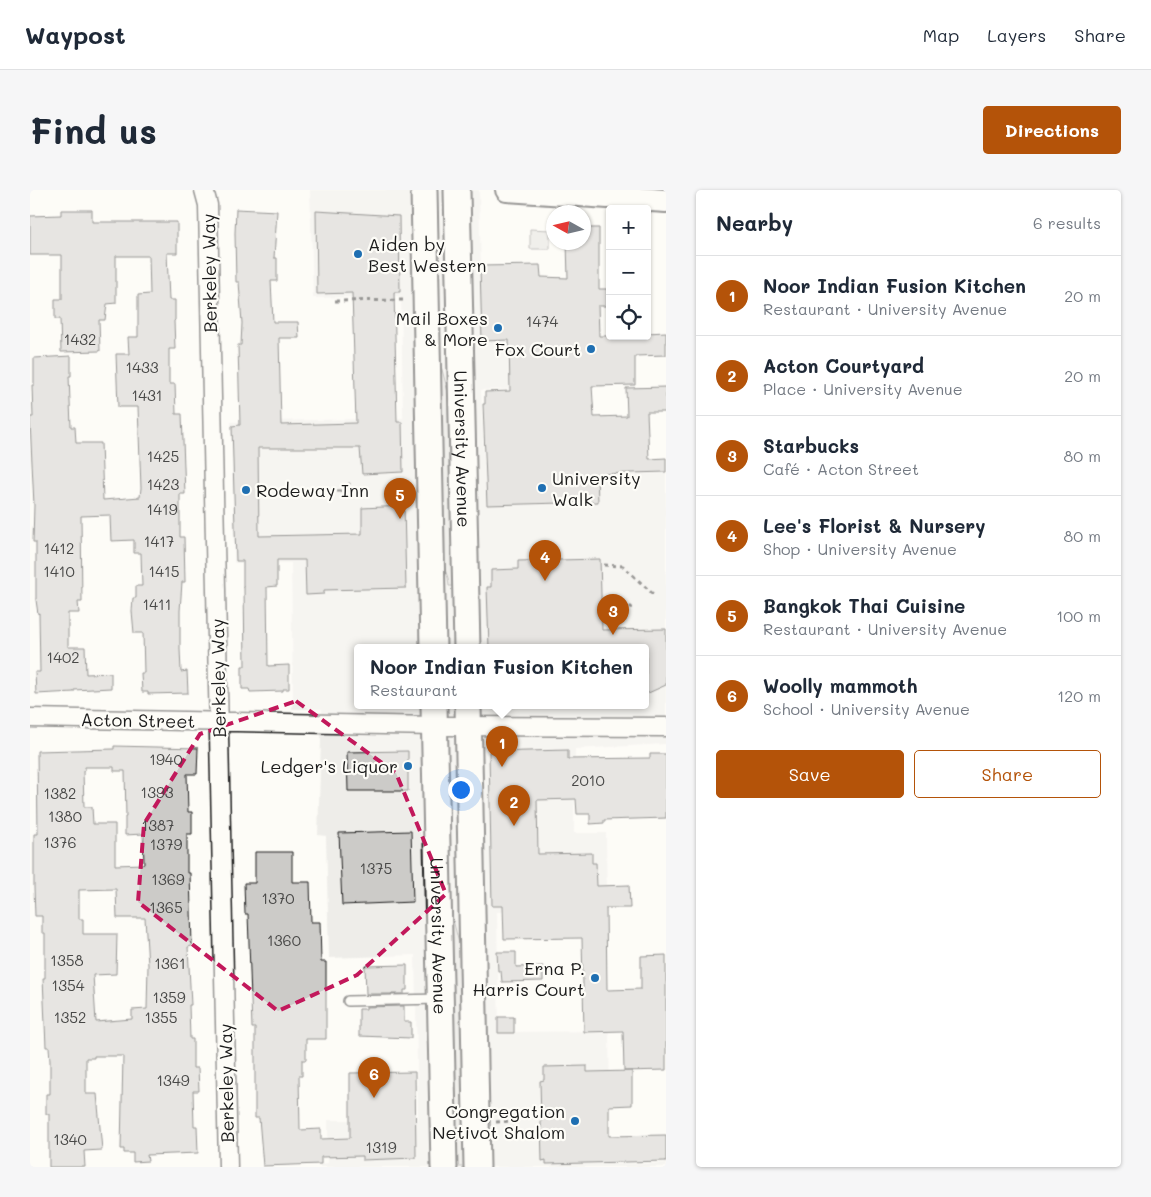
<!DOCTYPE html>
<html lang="en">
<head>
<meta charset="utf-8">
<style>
	:root { --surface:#fff; --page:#f6f6f7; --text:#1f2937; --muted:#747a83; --line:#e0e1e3; --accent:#b45309 }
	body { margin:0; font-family:Mali,sans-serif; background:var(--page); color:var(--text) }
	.controls { position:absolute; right:15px; top:15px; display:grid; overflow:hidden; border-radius:5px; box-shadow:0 1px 4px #0004 }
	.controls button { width:45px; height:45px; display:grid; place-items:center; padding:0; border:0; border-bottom:1px solid var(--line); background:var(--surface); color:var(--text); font:25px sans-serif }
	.compass { position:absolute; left:516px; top:15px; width:45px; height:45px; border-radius:50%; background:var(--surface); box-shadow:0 1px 4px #0004; rotate:278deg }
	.you { position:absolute; left:430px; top:599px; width:18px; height:18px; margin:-12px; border:4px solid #fff; border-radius:50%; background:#1a73e8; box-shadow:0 0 0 8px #1a73e833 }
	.badge { display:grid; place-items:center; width:32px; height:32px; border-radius:50%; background:var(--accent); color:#fff; font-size:16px; font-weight:700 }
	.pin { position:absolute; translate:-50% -41px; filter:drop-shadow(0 1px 2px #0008) }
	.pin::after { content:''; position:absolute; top:26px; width:18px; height:15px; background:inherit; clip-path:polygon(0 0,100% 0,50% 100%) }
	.popup { position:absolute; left:324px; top:454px; width:295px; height:65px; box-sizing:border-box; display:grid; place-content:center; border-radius:5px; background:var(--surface); filter:drop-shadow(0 1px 4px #0005); font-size:16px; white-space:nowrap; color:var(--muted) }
	.popup b { font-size:19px; color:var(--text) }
	.popup::after { content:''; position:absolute; left:50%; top:100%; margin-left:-10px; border:10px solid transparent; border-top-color:var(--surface) }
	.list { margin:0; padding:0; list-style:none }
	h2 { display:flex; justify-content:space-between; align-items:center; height:65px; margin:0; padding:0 20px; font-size:21px }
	h2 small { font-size:16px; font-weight:400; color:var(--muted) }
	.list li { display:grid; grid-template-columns:32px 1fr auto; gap:15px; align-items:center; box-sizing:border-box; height:80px; padding:0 20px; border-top:1px solid var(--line) }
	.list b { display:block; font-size:19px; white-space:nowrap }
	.list p { margin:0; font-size:16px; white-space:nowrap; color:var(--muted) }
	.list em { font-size:16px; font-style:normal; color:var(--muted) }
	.actions { display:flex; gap:10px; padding:15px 20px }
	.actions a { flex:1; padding:11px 0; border:1px solid var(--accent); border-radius:5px; text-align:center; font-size:18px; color:var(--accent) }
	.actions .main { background:var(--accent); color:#fff }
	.icon { flex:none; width:28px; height:28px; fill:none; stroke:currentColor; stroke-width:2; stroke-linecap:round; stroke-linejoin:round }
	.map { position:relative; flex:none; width:636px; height:977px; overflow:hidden; border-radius:5px }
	header { display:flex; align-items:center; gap:30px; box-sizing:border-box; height:70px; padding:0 25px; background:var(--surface); border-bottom:1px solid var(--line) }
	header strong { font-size:24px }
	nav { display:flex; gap:28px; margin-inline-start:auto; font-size:18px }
	.intro { display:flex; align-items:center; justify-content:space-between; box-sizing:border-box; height:120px; padding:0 30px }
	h1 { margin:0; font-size:35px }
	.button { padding:12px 22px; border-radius:5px; background:var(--accent); color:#fff; font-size:18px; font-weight:700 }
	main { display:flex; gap:30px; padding:0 30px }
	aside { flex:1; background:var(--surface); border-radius:5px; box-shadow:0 1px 4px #0004 }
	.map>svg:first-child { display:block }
</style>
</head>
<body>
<header>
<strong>Waypost</strong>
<nav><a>Map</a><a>Layers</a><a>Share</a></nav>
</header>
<div class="intro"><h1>Find us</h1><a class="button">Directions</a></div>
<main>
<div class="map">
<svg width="636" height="977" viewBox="0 0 636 977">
	<rect width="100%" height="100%" fill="#fdfcf7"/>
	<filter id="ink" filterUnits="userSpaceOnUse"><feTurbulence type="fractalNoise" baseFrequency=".02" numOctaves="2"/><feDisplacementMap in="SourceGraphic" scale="10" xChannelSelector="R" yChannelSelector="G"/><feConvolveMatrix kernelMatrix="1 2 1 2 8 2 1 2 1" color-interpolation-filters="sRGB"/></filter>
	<g filter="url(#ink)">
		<path fill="#eeede9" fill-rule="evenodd" d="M280,0H449L452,119L570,116L573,197L451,200L454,272L567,270L568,284L636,283V554L545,559L544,643H576L577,718L467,722L469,842L579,841L581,974L636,973V977H290V974L298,973V930H388L385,765L299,768L296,646L288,645L292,519H262L263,511L261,373H204L201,232L373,228L371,106L283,108ZM328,458H616V516H328Z"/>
		<path fill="#e0dfdb" stroke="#7e7e7c" d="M500,39L520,40V59H500Z
			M410,172L419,206L422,396H419L418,388L412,371Z
			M417,569L421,722L430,757L435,977H422Z"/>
		<path fill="#cccbc8" stroke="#1c1c1c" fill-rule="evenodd" d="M206,19L247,21L244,68H247V91H241L243,132H268L269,148H249L251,235L326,233L322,103L287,104L286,21L369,26L370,102H364L367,232H372L373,282L332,284L330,258H228L229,346L332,344V318L374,316L376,398L294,400V404L276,405L275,370H247V396L237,397L238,476L259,475V499H253V501L220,502L219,499H212V476H215L214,397H213V371H206L202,236L210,235L208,155H211L212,133L209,92H206L205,43Z
			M31,20H62V32H147V63H137L139,110H145V130L144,131L145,159H139V194H145L146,224H152L155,304H150V347H154L155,392H152L150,421V459L151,482L157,481L158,503L118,504V502H112L111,483H114L113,443H104L102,421L103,408H106V396H112L111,363H104V350L81,351L80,325L51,326L52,412H48L49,423H38V457H55L56,484L81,483V498L44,500V502L6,504L5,482H10L9,423L8,424L6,410V352H3L4,315L0,231V227H3L2,195H4V168L41,166V186H39L41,237H45L46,253H71L73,310L110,307L111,298L108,217H88L86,164H99L98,147H108V105L120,104L119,66H86V113L77,114L75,130H69L70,161L31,162L30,129H25V109H32V65H0V26L31,25Z
			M554,38H569V99H577V116H568L569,146H617V143L636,142V165L605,166V195L562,196L564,227L597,226L596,198L636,197V222H617L619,269L636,268V282L567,284L568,312L457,315L453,214H455V202L480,201L479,150L452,151L450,76L510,75L511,87L538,88L537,52H554Z
			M570,369L572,440L636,439V495L616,504V458H459L457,397H461V380L488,379V371Z
			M84,556L168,558L167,584H157L158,622H162V644H157V683H160L162,756L158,757L161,815H159L160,849H163V878H168L169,901H163L164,936H167L168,963L117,965L118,971L103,972V963H94V959H91L93,866H64V868H56V904H67L72,960L54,961L55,977H19V924H16V904H20V871L19,857H16L13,788H15V743H12V726H5L4,697V644H8L7,561L84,559ZM55,577H84V581H95L96,627H95V645L113,644L114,674L85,675V634H63L62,617H54L53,581H55ZM86,699L87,728H115L118,775L117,819L102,820V829L66,832L63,785L86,784L87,744H53V729H49V700Z
			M538,560V569L620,568V564H636V628L574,630V633L560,634V624H547L546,609L507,610L508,664L562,663V673H566L567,696L599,695L600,718H576L577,800L611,799V766L636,765V880L594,881L593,841L554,842L552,748L474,749L473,716H462L459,562Z
			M378,561V601H318L317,562Z
			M381,641L383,712L312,715L309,643Z
			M225,662H262V692H280L281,732H290L291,772H296V849H276V870H272V886H269L270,940L291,939V949L320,948V883L385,882L386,968L332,970V966L291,967V974L233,976L229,928H225V838H222L218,724H215L214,693H225Z
			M467,762H486V777L513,776V791L472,792L471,781H468Z
			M377,775V800H374V804H336L335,776Z
			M374,816V832H381V848L329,846V819H336V817Z
			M468,827H484V843H468Z
			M557,876V882L602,881V915L579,916V946L636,945V971L516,974V970L512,971L510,891L514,890V877Z"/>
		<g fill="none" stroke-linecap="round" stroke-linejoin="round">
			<g stroke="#1c1c1c" stroke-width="12">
				<path id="service" d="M318,811L410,809"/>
			</g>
			<g stroke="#1c1c1c" stroke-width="21">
				<path id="minor" d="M174,0L178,15L198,977
					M0,528L404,536L636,537"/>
			</g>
			<g stroke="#1c1c1c" stroke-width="26">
				<path id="tertiary" d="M477,0L636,11"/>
			</g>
			<g stroke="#1c1c1c" stroke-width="29">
				<g id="secondary">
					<path d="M394,0L403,458"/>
					<path id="s1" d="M427,0L437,458"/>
					<path id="s2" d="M404,516L414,977"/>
					<path d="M438,516L447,977"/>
				</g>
			</g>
			<path stroke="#1c1c1c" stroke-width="3" stroke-dasharray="4 4" stroke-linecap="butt" d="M305,111L377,110
				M251,301H313L320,293
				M574,375L593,376L624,405
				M587,426L596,423L602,416
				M466,932L482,931"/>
			<use href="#service" stroke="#fdfcf7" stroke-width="9"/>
			<use href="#minor" stroke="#fdfcf7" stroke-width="18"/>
			<use href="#tertiary" stroke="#fdfcf7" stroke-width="22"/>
			<use href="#secondary" stroke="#fdfcf7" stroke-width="25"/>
		</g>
	</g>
	<path d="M0 0H636V977H0ZM266,511L366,583L416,704L327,785L248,821L108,712L114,634L170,544Z" fill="#fdfcf7" fill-opacity=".55" fill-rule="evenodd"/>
	<path fill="none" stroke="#c2185b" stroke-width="4" stroke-dasharray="10 6" stroke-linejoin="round" d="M266,511L366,583L416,704L327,785L248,821L108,712L114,634L170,544Z"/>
	<g fill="#1f6fb2" stroke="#fdfcf7" stroke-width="2">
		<circle cx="328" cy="64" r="5"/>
		<circle cx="468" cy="138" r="5"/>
		<circle cx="561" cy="159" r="5"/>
		<circle cx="512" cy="298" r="5"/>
		<circle cx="216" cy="300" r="5"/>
		<circle cx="378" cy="576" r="5"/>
		<circle cx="565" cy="788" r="5"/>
		<circle cx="545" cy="931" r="5"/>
	</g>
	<g text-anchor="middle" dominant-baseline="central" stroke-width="4.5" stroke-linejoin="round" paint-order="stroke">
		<g font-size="15" fill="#484847">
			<text x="512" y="131">1474</text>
			<text x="50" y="149">1432</text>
			<text x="112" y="177">1433</text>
			<text x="117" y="205">1431</text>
			<text x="133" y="266">1425</text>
			<text x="133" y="294">1423</text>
			<text x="132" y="319">1419</text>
			<text x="129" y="351">1417</text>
			<text x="29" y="358">1412</text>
			<text x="29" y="381">1410</text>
			<text x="134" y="381">1415</text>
			<text x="127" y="414">1411</text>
			<text x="33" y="467">1402</text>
			<text x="136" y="569">1940</text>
			<text x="558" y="590">2010</text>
			<text x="127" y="602">1393</text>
			<text x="30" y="603">1382</text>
			<text x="35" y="626">1380</text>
			<text x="128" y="635">1387</text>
			<text x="30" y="652">1376</text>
			<text x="136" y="654">1379</text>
			<text x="346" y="678">1375</text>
			<text x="138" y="689">1369</text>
			<text x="248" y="708">1370</text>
			<text x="136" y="717">1365</text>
			<text x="254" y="750">1360</text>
			<text x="37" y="770">1358</text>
			<text x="140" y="773">1361</text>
			<text x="38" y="795">1354</text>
			<text x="139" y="807">1359</text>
			<text x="40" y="827">1352</text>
			<text x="131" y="827">1355</text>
			<text x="143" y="890">1349</text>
			<text x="40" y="949">1340</text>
			<text x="351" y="957">1319</text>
		</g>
		<g font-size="18" fill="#1c1c1c" stroke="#fdfcf7" text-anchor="end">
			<text x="338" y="54" text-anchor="start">Aiden by<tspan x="338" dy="21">Best Western</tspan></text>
			<text x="458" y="128">Mail Boxes<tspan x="458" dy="21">&amp; More</tspan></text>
			<text x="551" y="159">Fox Court</text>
			<text x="522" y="288" text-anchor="start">University<tspan x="522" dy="21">Walk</tspan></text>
			<text x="226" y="300" text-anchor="start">Rodeway Inn</text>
			<text x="368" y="576">Ledger's Liquor</text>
			<text x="555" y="778">Erna P.<tspan x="555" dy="21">Harris Court</tspan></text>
			<text x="535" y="921">Congregation<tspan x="535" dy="21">Netivot Shalom</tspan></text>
		</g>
		<g font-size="18" fill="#1c1c1c" stroke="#fdfcf7">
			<text transform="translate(179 83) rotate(-91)">Berkeley Way</text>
			<text stroke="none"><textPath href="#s1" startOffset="259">University Avenue</textPath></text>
			<text transform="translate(188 488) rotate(-91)">Berkeley Way</text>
			<text transform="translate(108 530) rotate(1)">Acton Street</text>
			<text stroke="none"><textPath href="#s2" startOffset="230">University Avenue</textPath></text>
			<text transform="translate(196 893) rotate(-91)">Berkeley Way</text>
		</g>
	</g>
</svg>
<div class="controls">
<button>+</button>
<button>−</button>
<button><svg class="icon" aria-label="locate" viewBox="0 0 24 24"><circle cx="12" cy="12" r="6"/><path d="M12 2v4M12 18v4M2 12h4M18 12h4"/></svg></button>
</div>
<svg class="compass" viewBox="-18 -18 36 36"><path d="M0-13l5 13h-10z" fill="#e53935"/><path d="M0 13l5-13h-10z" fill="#747a83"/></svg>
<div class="you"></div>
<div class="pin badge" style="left:472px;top:577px">1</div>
<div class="popup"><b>Noor Indian Fusion Kitchen</b>Restaurant</div>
<div class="pin badge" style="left:484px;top:636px">2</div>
<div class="pin badge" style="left:583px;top:445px">3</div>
<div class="pin badge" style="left:515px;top:391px">4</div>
<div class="pin badge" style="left:370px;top:329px">5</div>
<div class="pin badge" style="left:344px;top:908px">6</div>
</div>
<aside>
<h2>Nearby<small>6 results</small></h2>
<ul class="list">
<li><span class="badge">1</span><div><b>Noor Indian Fusion Kitchen</b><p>Restaurant · University Avenue</p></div><em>20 m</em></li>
<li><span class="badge">2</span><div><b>Acton Courtyard</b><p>Place · University Avenue</p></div><em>20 m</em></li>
<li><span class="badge">3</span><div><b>Starbucks</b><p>Café · Acton Street</p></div><em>80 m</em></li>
<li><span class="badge">4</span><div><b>Lee's Florist &amp; Nursery</b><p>Shop · University Avenue</p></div><em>80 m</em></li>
<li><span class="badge">5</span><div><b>Bangkok Thai Cuisine</b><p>Restaurant · University Avenue</p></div><em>100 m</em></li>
<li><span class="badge">6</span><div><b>Woolly mammoth</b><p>School · University Avenue</p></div><em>120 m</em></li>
</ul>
<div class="actions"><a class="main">Save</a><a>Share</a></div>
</aside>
</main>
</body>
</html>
